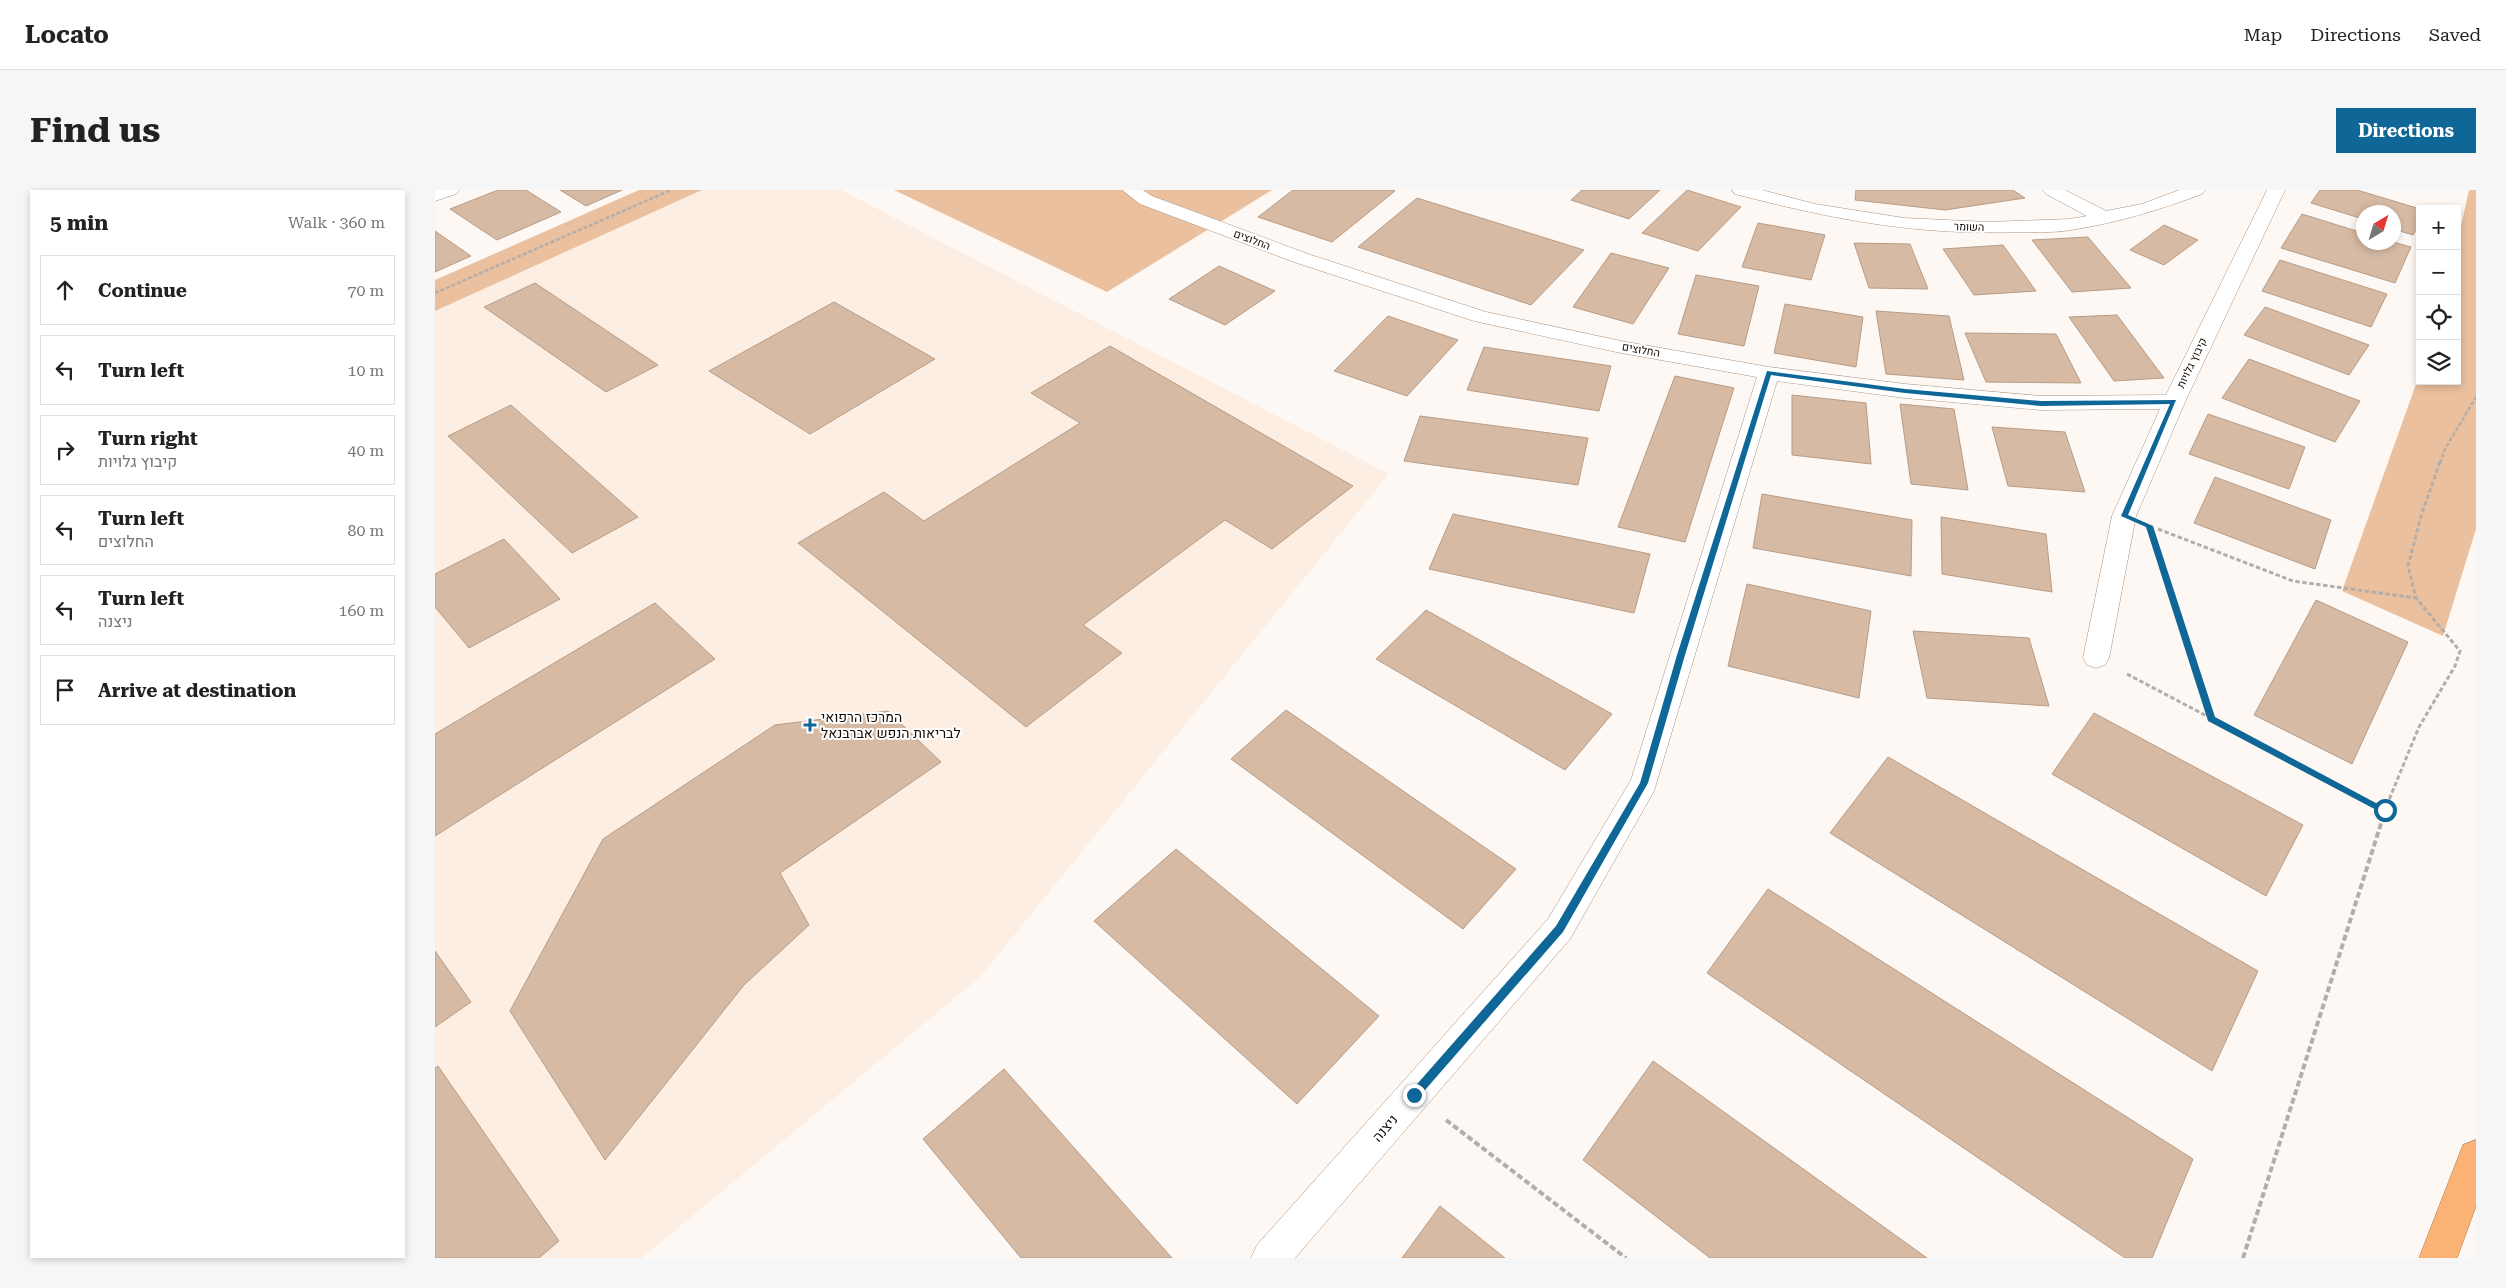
<!DOCTYPE html>
<html lang="en">
<head>
<meta charset="utf-8">
<style>
	:root { --surface:#fff; --page:#f6f6f6; --text:#222; --muted:#767676; --line:#e0e0e0; --accent:#0e6797 }
	body { margin:0; font-family:"Roboto Serif",Heebo,serif; background:var(--page); color:var(--text) }
	.controls { position:absolute; right:15px; top:15px; display:grid; overflow:hidden; border-radius:0px; box-shadow:0 2px 8px #0003 }
	.controls button { width:45px; height:45px; display:grid; place-items:center; padding:0; border:0; border-bottom:1px solid var(--line); background:var(--surface); color:var(--text); font:25px sans-serif }
	.compass { position:absolute; left:1921px; top:15px; width:45px; height:45px; border-radius:50%; background:var(--surface); box-shadow:0 2px 8px #0003; rotate:38deg }
	.stop { position:absolute; width:15px; height:15px; margin:-11px; border:4px solid #0e6797; border-radius:50%; background:#fff }
	.stop.end { background:#0e6797; border-color:#fff; box-shadow:0 1px 5px #0008 }
	.list { margin:0; padding:0; list-style:none }
	h2 { display:flex; justify-content:space-between; align-items:center; height:65px; margin:0; padding:0 20px; font-size:21px }
	h2 small { font-size:16px; font-weight:400; color:var(--muted) }
	.list li { display:grid; grid-template-columns:32px 1fr auto; gap:15px; align-items:center; box-sizing:border-box; height:70px; margin:0 10px 10px; padding:0 10px; border:1px solid var(--line); border-radius:0px }
	.list b { display:block; font-size:19px; white-space:nowrap }
	.list p { margin:0; font-size:16px; white-space:nowrap; color:var(--muted) }
	.list em { font-size:16px; font-style:normal; color:var(--muted) }
	.icon { flex:none; width:28px; height:28px; fill:none; stroke:currentColor; stroke-width:2; stroke-linecap:round; stroke-linejoin:round }
	.map { position:relative; flex:none; width:2041px; height:1068px; overflow:hidden; border-radius:0px }
	header { display:flex; align-items:center; gap:30px; box-sizing:border-box; height:70px; padding:0 25px; background:var(--surface); border-bottom:1px solid var(--line) }
	header strong { font-size:24px }
	nav { display:flex; gap:28px; margin-inline-start:auto; font-size:18px }
	.intro { display:flex; align-items:center; justify-content:space-between; box-sizing:border-box; height:120px; padding:0 30px }
	h1 { margin:0; font-size:35px }
	.button { padding:12px 22px; border-radius:0px; background:var(--accent); color:#fff; font-size:18px; font-weight:700 }
	main { display:flex; gap:30px; padding:0 30px }
	aside { flex:1; background:var(--surface); border-radius:0px; box-shadow:0 2px 8px #0003 }
	.map>svg:first-child { display:block }
</style>
</head>
<body>
<header>
<strong>Locato</strong>
<nav><a>Map</a><a>Directions</a><a>Saved</a></nav>
</header>
<div class="intro"><h1>Find us</h1><a class="button">Directions</a></div>
<main>
<aside>
<h2>5 min<small>Walk · 360 m</small></h2>
<ul class="list">
<li><svg class="icon" aria-label="ahead" viewBox="0 0 24 24"><path d="M12 20V5M6 11l6-6 6 6"/></svg><div><b>Continue</b></div><em>70 m</em></li>
<li><svg class="icon" aria-label="left" viewBox="0 0 24 24"><path d="M17 20v-9H6M10 6l-5 5 5 5"/></svg><div><b>Turn left</b></div><em>10 m</em></li>
<li><svg class="icon" aria-label="right" viewBox="0 0 24 24"><path d="M7 20v-9h11M14 6l5 5-5 5"/></svg><div><b>Turn right</b><p>קיבוץ גלויות</p></div><em>40 m</em></li>
<li><svg class="icon" aria-label="left" viewBox="0 0 24 24"><path d="M17 20v-9H6M10 6l-5 5 5 5"/></svg><div><b>Turn left</b><p>החלוצים</p></div><em>80 m</em></li>
<li><svg class="icon" aria-label="left" viewBox="0 0 24 24"><path d="M17 20v-9H6M10 6l-5 5 5 5"/></svg><div><b>Turn left</b><p>ניצנה</p></div><em>160 m</em></li>
<li><svg class="icon" aria-label="arrive" viewBox="0 0 24 24"><path d="M6 21V4h12l-3 4 3 4H6"/></svg><div><b>Arrive at destination</b></div></li>
</ul>
</aside>
<div class="map">
<svg width="2041" height="1068" viewBox="0 0 2041 1068">
	<rect width="100%" height="100%" fill="#fef8f4"/>
	<path fill="#fceee2" d="M267,0H406L954,284L545,787L207,1068H0V121Z"/>
	<path fill="#ebc09e" d="M204,0H267L0,121V90Z
		M459,0H837L672,102Z
		M2034,0H2041V339L2008,446L1907,401L1985,183V191H2022V54Z"/>
	<path fill="#d6baa4" stroke="#b79c86" d="M63,0H91L126,22L62,50L15,19Z
		M125,0H187L151,16Z
		M858,0H955L960,1L897,52L823,27Z
		M1147,0H1225L1194,29L1136,10Z
		M1252,0L1306,17L1263,61L1207,43Z
		M1421,0H1578L1590,8L1510,20L1420,10Z
		M1885,0H1922L1985,19V33L1978,45L1958,39V22H1928V29L1876,13Z
		M982,8L1149,60L1096,115L923,57Z
		M1867,24L1928,43V52H1958L1976,57L1960,93L1846,58Z
		M1323,33L1390,45L1376,90L1307,77Z
		M1729,35L1763,50L1729,75L1695,60Z
		M0,41L36,66L0,82Z
		M1653,47L1696,98L1637,102L1597,50Z
		M1419,53L1475,54L1493,99L1434,98Z
		M1568,55L1601,101L1539,105L1508,59Z
		M1176,63L1234,78L1198,134L1138,117Z
		M1845,70L1952,104L1936,137L1827,101Z
		M784,76L840,101L790,135L734,109Z
		M1261,85L1324,96L1309,156L1243,144Z
		M100,93L223,175L171,202L49,117Z
		M399,112L500,169L375,244L274,181Z
		M1350,114L1428,127L1421,177L1339,163Z
		M1830,117L1934,155L1914,185L1809,145Z
		M1441,121L1514,126L1529,190L1451,184Z
		M1682,125L1729,188L1679,191L1634,127Z
		M953,126L1023,150L972,206L899,181Z
		M1530,143L1621,144L1646,193L1551,192Z
		M675,156L918,296L837,359L790,330L648,435L687,463L591,537L363,353L449,302L489,331L645,233L596,203Z
		M1049,157L1176,176L1164,221L1032,200Z
		M1814,169L1925,211L1900,252L1787,208Z
		M1240,186L1299,198L1250,352L1183,337Z
		M1357,205L1431,213L1436,274L1357,265Z
		M1465,214L1519,219L1533,300L1476,294Z
		M76,215L203,327L137,363L13,246Z
		M1773,224L1870,257L1854,299L1754,264Z
		M985,226L1153,248L1143,295L969,271Z
		M1557,237L1630,242L1650,302L1573,296Z
		M1780,287L1896,330L1880,379L1759,333Z
		M1327,304L1477,330L1476,386L1318,358Z
		M1018,324L1215,364L1199,423L994,379Z
		M1506,327L1611,344L1617,402L1507,384Z
		M69,349L125,409L34,458L0,417V384Z
		M1312,394L1436,421L1424,508L1293,476Z
		M1881,410L1973,452L1917,574L1819,525Z
		M220,413L280,469L0,646V544Z
		M991,420L1177,524L1130,580L941,469Z
		M1478,441L1594,448L1614,516L1492,508Z
		M851,520L1081,679L1028,739L796,569Z
		M453,521L506,572L345,683L374,735L309,795L170,970L75,821L168,649L340,535Z
		M1659,523L1868,635L1831,706L1617,584Z
		M1453,567L1823,781L1777,881L1395,643Z
		M741,659L944,826L862,914L659,731Z
		M1333,699L1758,969L1717,1068H1690L1272,783Z
		M0,761L36,812L0,837Z
		M1218,871L1492,1068H1275L1148,970Z
		M3,876L124,1051L104,1068H0V878Z
		M569,879L737,1068H586L488,949Z
		M1005,1016L1070,1068H967Z"/>
	<g fill="none" stroke-linecap="round" stroke-linejoin="round">
		<g stroke="#ab917b" stroke-width="1">
			<path id="minor" d="M0,0H24L21,4L0,11Z
				M687,0H708L717,6L873,64L1051,122L1186,151L1334,177L1470,194L1606,206L1731,205L1832,0H1850L1750,212L1701,326L1674,468L1670,475L1661,478L1652,475L1648,468L1677,326L1725,219L1606,220L1470,208L1342,191L1219,601L1135,749L860,1068H816L822,1055L1113,729L1196,590L1322,187L1186,163L1039,131L859,72L705,14Z
				M1297,0H1327L1380,14L1469,28L1553,32L1635,29L1652,26L1611,4L1608,0H1630L1671,21L1707,14L1744,0H1770L1767,4C1725,20 1681,33 1636,40C1619,43 1601,42 1583,42C1483,46 1396,29 1300,4Z"/>
		</g>
		<g stroke="#aa784e" stroke-width="1">
			<path id="highway" d="M2041,950V1016L2022,1068H1984L2028,955Z"/>
		</g>
		<path stroke="#b4ada8" stroke-width="2.5" stroke-dasharray="4 2" stroke-linecap="butt" d="M0,103L236,0
			M2005,273L2010,259L2041,207"/>
		<path stroke="#b4ada8" stroke-width="3" stroke-dasharray="4.5 2.5" stroke-linecap="butt" d="M1723,339L1858,391L1981,408
			M1721,358L1776,528
			M1692,484L1950,620
			M1949,622L1984,537L2020,476L2025,461L1981,408L1973,376L1986,326L2005,272"/>
		<path stroke="#b4ada8" stroke-width="4" stroke-dasharray="6 3" stroke-linecap="butt" d="M1011,930L1191,1068
			M1808,1068L1950,621"/>
		<use href="#minor" fill="#fff" fill-rule="evenodd"/>
		<use href="#highway" fill="#fbb275" fill-rule="evenodd"/>
	</g>
	<path fill="#0e6797" d="M1332,181L1470,199L1606,211L1741,210L1693,325L1718,336L1780,527L1954,620L1953,623H1947L1773,531L1711,337L1686,326L1735,214L1606,216L1470,203L1336,185L1250,465L1213,593L1128,742L983,908H976V901L1121,736L1205,593L1242,465Z"/>
	<path fill="#0e6797" stroke="#fff" stroke-width="2" d="M372.5 527.5h5v5h5v5h-5v5h-5v-5h-5v-5h5z"/>
	<g text-anchor="middle" dominant-baseline="central" stroke-width="4" stroke-linejoin="round" paint-order="stroke">
		<g font-size="11" fill="#150c05" stroke="#fff">
			<text transform="translate(1534 37) rotate(2)">השומר</text>
			<text transform="translate(817 50) rotate(21)">החלוצים</text>
			<text transform="translate(1206 160) rotate(10)">החלוצים</text>
			<text transform="translate(1757 173) rotate(-64)">קיבוץ גלויות</text>
		</g>
		<g font-size="14" fill="#150c05" stroke="#fff" text-anchor="start">
			<text x="386" y="527">המרכז הרפואי<tspan x="386" dy="16">לבריאות הנפש אברבנאל</tspan></text>
		</g>
		<g font-size="14" fill="#150c05" stroke="#fff">
			<text transform="translate(950 938) rotate(-49)">ניצנה</text>
		</g>
	</g>
</svg>
<div class="controls">
<button>+</button>
<button>−</button>
<button><svg class="icon" aria-label="locate" viewBox="0 0 24 24"><circle cx="12" cy="12" r="6"/><path d="M12 2v4M12 18v4M2 12h4M18 12h4"/></svg></button>
<button><svg class="icon" aria-label="layers" viewBox="0 0 24 24"><path d="M12 4l9 5-9 5-9-5zM3 14l9 5 9-5"/></svg></button>
</div>
<svg class="compass" viewBox="-18 -18 36 36"><path d="M0-13l5 13h-10z" fill="#e53935"/><path d="M0 13l5-13h-10z" fill="#767676"/></svg>
<div class="stop" style="left:1950px;top:620px"></div>
<div class="stop end" style="left:979px;top:905px"></div>
</div>
</main>
</body>
</html>
